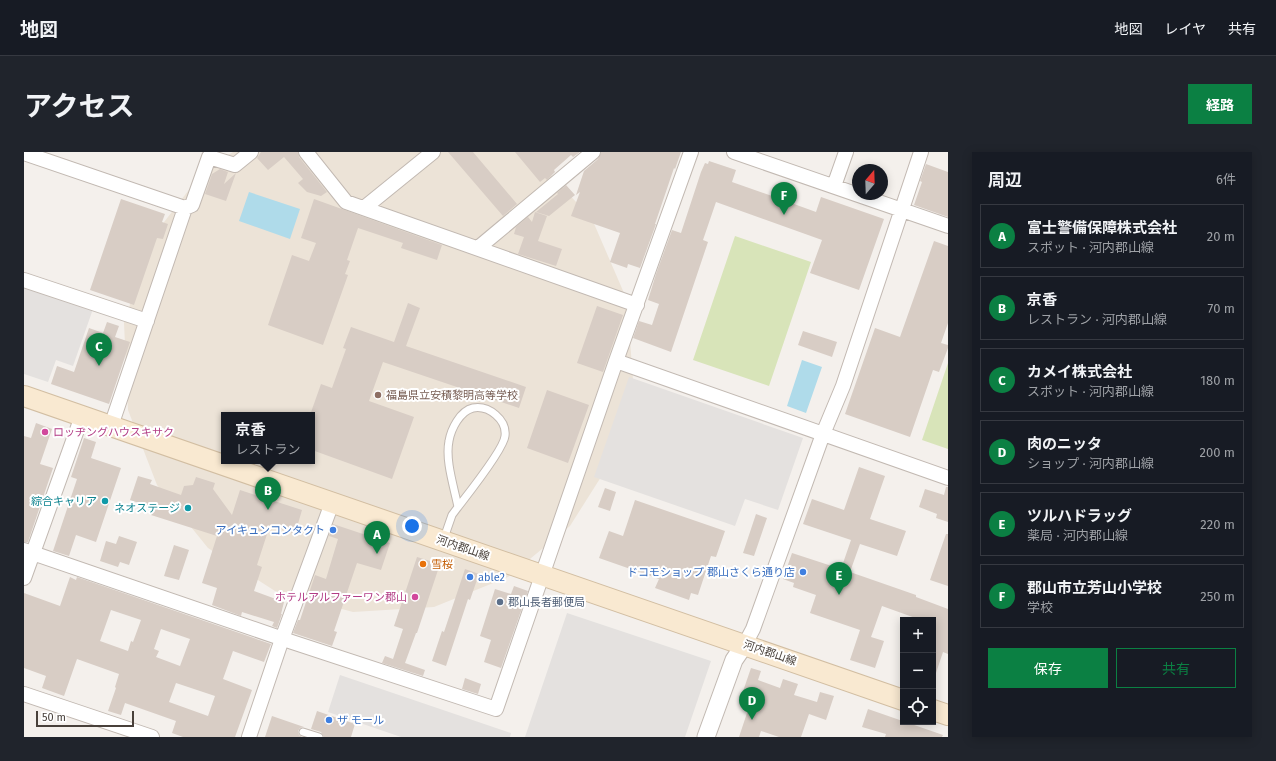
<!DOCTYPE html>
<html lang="ja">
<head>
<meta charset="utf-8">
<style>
	:root { --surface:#171b24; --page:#20242c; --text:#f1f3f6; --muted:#9ea1a6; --line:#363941; --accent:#0b8043 }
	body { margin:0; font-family:"Fira Sans","Noto Sans JP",sans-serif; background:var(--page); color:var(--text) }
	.controls { position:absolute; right:12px; bottom:12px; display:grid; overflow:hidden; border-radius:0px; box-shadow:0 2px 10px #0003 }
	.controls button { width:36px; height:36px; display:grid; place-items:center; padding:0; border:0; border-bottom:1px solid var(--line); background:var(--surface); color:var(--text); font:20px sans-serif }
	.compass { position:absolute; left:828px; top:12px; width:36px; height:36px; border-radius:50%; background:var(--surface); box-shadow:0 2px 10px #0003; rotate:19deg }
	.scale { position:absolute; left:12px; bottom:10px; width:98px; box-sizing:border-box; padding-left:4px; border:2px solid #48403a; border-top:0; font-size:11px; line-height:14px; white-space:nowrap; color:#48403a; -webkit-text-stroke:3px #fff; paint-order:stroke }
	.you { position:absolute; left:388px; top:374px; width:14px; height:14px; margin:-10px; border:3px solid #fff; border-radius:50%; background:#1a73e8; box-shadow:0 0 0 6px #1a73e833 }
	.badge { display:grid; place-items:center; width:26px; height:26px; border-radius:50%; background:var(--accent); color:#fff; font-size:13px; font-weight:700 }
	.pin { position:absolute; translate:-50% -33px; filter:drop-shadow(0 1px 2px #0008) }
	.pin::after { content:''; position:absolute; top:21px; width:14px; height:12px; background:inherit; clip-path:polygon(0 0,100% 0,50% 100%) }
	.popup { position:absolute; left:197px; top:260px; width:94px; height:52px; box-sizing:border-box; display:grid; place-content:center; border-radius:0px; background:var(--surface); filter:drop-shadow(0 1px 3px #0005); font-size:13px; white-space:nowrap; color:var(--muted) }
	.popup b { font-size:15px; color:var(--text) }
	.popup::after { content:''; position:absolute; left:50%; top:100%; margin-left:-8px; border:8px solid transparent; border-top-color:var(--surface) }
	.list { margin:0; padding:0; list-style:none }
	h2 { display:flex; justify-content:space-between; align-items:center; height:52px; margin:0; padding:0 16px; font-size:17px }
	h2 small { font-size:13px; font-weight:400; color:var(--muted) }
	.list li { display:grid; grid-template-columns:26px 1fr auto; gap:12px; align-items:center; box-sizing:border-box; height:64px; margin:0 8px 8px; padding:0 8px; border:1px solid var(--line); border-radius:0px }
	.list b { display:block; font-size:15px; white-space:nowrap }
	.list p { margin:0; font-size:13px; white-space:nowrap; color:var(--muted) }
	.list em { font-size:13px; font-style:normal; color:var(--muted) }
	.actions { display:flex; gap:8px; padding:12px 16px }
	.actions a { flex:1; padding:9px 0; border:1px solid var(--accent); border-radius:0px; text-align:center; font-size:14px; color:var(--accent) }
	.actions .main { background:var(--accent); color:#fff }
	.icon { flex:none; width:22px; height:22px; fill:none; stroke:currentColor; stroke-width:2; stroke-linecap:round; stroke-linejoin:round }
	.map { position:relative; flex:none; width:924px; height:585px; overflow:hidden; border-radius:0px }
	header { display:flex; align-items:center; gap:24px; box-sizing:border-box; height:56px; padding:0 20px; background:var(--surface); border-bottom:1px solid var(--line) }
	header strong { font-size:19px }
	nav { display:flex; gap:22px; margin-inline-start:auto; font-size:14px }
	.intro { display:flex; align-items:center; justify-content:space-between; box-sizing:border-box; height:96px; padding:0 24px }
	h1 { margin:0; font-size:28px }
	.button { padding:10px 18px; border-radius:0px; background:var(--accent); color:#fff; font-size:14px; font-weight:700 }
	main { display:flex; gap:24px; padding:0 24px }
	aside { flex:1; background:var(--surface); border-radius:0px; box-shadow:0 2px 10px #0003 }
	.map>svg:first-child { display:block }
</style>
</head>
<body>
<header>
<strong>地図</strong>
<nav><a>地図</a><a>レイヤ</a><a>共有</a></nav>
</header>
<div class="intro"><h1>アクセス</h1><a class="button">経路</a></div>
<main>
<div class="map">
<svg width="924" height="585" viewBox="0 0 924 585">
	<rect width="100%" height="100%" fill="#f4f0ec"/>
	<path fill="#ece3d7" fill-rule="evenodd" d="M209,0H502L508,3L568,67L603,148L609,228L589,306L546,374L484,425L410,455L329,460L251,439L184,396L133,333L104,258L100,171L127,87L181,17ZM200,263H288V309H200Z"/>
	<path fill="#d8e4b9" d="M711,84L787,110L745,234L669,208Z
		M924,211V297L898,288Z"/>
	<path fill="#e4e1df" d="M0,133L69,157L49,214L32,208L24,230L0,222Z
		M605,225L779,286L754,358L721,347L711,374L570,325Z
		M543,461L687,509L661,585H501Z
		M316,523L487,581L486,585H377L304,560Z"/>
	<path fill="#afdbea" d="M225,40L276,57L266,87L215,69Z
		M778,208L798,215L782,261L763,254Z"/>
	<path fill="#d8cdc5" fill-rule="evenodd" d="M237,0H274L275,5L303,40L297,44L283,40L274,31L279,27L260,5L244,18L233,6Z
		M424,0H449L493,52L479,64Z
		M491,0H556L549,5L547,3L530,18L531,20L523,28L521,26L516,30Z
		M577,0H657L651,17L650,16L631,72H632L616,116L604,112L603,116L586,110L596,81L547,64L556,40L552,43L560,19L574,7Z
		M685,9L712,18L708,30L751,45L754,37L773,44L770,52L792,60L797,45L860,67L835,138L786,121L798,88L692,50L679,88L684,90L647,200L609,186L615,169L628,173L635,152L624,148L632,122L648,78L657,81L677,20L681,11L684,12Z
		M902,12L924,20V65L890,53L898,30L896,29Z
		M196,17L204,20L200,32L212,21L202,49L181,42L188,22Z
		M542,33L551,43L525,64L512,60L534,42L533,41Z
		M97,47L141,62L138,70L144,72L139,87L133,86L110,153L66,138Z
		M290,47L418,93L413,108L377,96L379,91L334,76L323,108L326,109L321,122L324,123L299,193L244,173L268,103L285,109L292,91L277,86Z
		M511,60L523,64L514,89L538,97L532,114L494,102L500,85L490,82L492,75L504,65L508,70Z
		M910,89L924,94V171L917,191L924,193V196L915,220L909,218L886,285L821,262L851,176L876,185Z
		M384,151L396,156L382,194L502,235L495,256L359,210L345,249L390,265L368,327L288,298V263H286L297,232L308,236L322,197L319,196L327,175L370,190Z
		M573,154L599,163L579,220L553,211Z
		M83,170L95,174L91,185L106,190L85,252L27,232L33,214L50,220L65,176L79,181Z
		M779,179L813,190L808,205L774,193Z
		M523,238L565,253L544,311L503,296Z
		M12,271L28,277L16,312L29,316L4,390H0V284L7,286Z
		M60,286L72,290L67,306L97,316L72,390L52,383L45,404L29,399L53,327L47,325Z
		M835,315L861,324L846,367L882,379L873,404L836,392L826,420L892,443V445L924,457V502L919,500L911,524H909V468H897L858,454L847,485L860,489L851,516L826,508L836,478L786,461L792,443L769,435L770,431L759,427L768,401L817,417L827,388L779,372L788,347L820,358Z
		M114,324L128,328L126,332L157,343L160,334L169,333L172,325L191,331L189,337L208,363L216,338L278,358L271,382L246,373L233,413L238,415L230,439L260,450L257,462H258L253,476L248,474L250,470L218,460L217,464L188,453L193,436L178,431L193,384L127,363L130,356L106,348Z
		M922,335H924V370L912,366L913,362L895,355L901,337L920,343Z
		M581,336L592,340L586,359L574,355Z
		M611,348L701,379L692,405L687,404L674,443L667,441L665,448L631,436L635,427L575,406L585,379L599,384Z
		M732,362L743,366L730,404L719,401Z
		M309,372L366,391L357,418L333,411L310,479L313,480L308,494L269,481L274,468H276L291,423L302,427L314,387L305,384Z
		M922,382H924V434L906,428Z
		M95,384L113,390L105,413L96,410L94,415L76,409L82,389L92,392Z
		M150,393L165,398L155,428L140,424Z
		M393,405L416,412L393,481H392L381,511L401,518L399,524L358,511L361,504L369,507L379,477L370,474Z
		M441,417L455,422L446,448L444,447L422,514L408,509L418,479L420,480Z
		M46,425L52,428L53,425L247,492L240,510L209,499L199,527L228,538L211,585H159L148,581L152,569L101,551L97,563L84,559L92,536L91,535L95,522L53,507L40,544L18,536L22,524L0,516V441L36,454ZM87,458L117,468L109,490L107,489L104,499L76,489ZM137,477L166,487L156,514L132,505L135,499L130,497ZM152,531L191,544L184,564L145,550Z
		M490,434L504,439L477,516L460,510L467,488L456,484L471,437L487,442Z
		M727,516L737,519L734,528L756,536L759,527L774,532L770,543L793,550L796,540L810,544L802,568L785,562L777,585H755L737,579L735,585H715L726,552L716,548Z
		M441,526L457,532L454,542L438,537Z
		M844,557L919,583L918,585H861L862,582L838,575Z
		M293,559L331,572L327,585H300L297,580L287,577Z
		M248,564L280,575L276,576L274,579L275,583L278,585H241Z"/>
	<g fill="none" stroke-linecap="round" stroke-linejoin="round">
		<g stroke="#c2b9b2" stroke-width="9">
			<path id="service" d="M419,389L428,363L434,355C444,342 480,297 481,284C483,268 465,253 449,256C436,259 427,277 425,289C421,308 430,335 434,355
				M279,580L295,585"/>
		</g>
		<g stroke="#c2b9b2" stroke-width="16">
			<path id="minor" d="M282,0L322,50L613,153
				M710,0L924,74
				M0,1L161,56
				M810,34L822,0
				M340,56L409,0
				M454,96L569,0
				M0,128L123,169
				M592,209L924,326
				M87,274L161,56L168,53L185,5L211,13L227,0
				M0,398L268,490L472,557L592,209L667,0
				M0,426L58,264
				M721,492L729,477L799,282L819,234L897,0
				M0,542L128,585
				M225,585L258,487L308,351"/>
		</g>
		<g stroke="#c2b9b2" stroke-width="19">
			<path id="tertiary" d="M682,585L710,508L721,492"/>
		</g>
		<g stroke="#d2bea2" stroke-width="22">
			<path id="secondary" d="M0,244L879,548
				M909,558L924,563"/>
		</g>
		<use href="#service" stroke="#fff" stroke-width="7"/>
		<use href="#minor" stroke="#fff" stroke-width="14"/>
		<use href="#tertiary" stroke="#fff" stroke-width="17"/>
		<use href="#secondary" stroke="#f9e9d1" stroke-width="20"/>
	</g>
	<circle fill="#8d6e63" stroke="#fff" stroke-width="1.5" cx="354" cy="243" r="4"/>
	<g fill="#d1479c" stroke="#fff" stroke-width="1.5">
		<circle cx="21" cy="280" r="4"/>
		<circle cx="391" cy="445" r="4"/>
	</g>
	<g fill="#0f9aa8" stroke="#fff" stroke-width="1.5">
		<circle cx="81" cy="349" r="4"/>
		<circle cx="164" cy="356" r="4"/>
	</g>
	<g fill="#3f7fe0" stroke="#fff" stroke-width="1.5">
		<circle cx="309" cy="378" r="4"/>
		<circle cx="779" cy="420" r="4"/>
		<circle cx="446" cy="425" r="4"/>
		<circle cx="305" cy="568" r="4"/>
	</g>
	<circle fill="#e8710a" stroke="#fff" stroke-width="1.5" cx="399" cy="412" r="4"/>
	<circle fill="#5c6f8a" stroke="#fff" stroke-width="1.5" cx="476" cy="450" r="4"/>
	<g text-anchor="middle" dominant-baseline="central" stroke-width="4" stroke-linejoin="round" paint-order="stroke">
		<g font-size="11" fill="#785e54" stroke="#fff" text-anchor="start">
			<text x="362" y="243">福島県立安積黎明高等学校</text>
		</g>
		<g font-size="11" fill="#b23c85" stroke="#fff" text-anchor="start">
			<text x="29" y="280">ロッヂングハウスキサク</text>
			<text x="383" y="445" text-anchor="end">ホテルアルファーワン郡山</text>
		</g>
		<g font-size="11" fill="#0d838f" stroke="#fff" text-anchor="end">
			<text x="73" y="349">綜合キャリア</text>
			<text x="156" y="356">ネオステージ</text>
		</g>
		<g font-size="11" fill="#366cbe" stroke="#fff" text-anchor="end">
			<text x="301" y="378">アイキュンコンタクト</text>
			<text x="771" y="420">ドコモショップ 郡山さくら通り店</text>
			<text x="454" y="425" text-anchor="start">able2</text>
			<text x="313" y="568" text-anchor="start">ザ モール</text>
		</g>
		<g font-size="11" fill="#48403a" stroke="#fff">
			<text transform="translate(439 396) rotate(19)">河内郡山線</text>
			<text transform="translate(746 501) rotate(19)">河内郡山線</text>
		</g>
		<g font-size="11" fill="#c56008" stroke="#fff" text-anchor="start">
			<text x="407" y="412">雪桜</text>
		</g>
		<g font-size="11" fill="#4e5e75" stroke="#fff" text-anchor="start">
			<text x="484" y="450">郡山長者郵便局</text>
		</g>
	</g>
</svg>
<div class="controls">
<button>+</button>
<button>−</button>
<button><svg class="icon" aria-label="locate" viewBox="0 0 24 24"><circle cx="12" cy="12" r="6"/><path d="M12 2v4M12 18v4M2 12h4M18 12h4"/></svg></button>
</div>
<svg class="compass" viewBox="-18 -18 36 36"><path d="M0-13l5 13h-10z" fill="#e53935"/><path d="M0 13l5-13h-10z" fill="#9ea1a6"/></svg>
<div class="scale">50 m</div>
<div class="you"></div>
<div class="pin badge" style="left:353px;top:402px">A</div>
<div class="pin badge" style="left:244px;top:358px">B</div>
<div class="popup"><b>京香</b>レストラン</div>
<div class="pin badge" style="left:75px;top:214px">C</div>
<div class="pin badge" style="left:728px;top:568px">D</div>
<div class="pin badge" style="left:815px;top:443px">E</div>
<div class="pin badge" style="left:760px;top:63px">F</div>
</div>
<aside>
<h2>周辺<small>6件</small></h2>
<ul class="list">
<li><span class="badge">A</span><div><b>富士警備保障株式会社</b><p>スポット · 河内郡山線</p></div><em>20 m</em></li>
<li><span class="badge">B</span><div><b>京香</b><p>レストラン · 河内郡山線</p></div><em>70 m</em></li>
<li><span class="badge">C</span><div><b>カメイ株式会社</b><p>スポット · 河内郡山線</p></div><em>180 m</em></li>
<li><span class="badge">D</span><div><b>肉のニッタ</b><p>ショップ · 河内郡山線</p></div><em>200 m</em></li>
<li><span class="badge">E</span><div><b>ツルハドラッグ</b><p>薬局 · 河内郡山線</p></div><em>220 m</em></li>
<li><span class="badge">F</span><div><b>郡山市立芳山小学校</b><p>学校</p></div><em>250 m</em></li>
</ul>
<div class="actions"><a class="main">保存</a><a>共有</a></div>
</aside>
</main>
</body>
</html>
